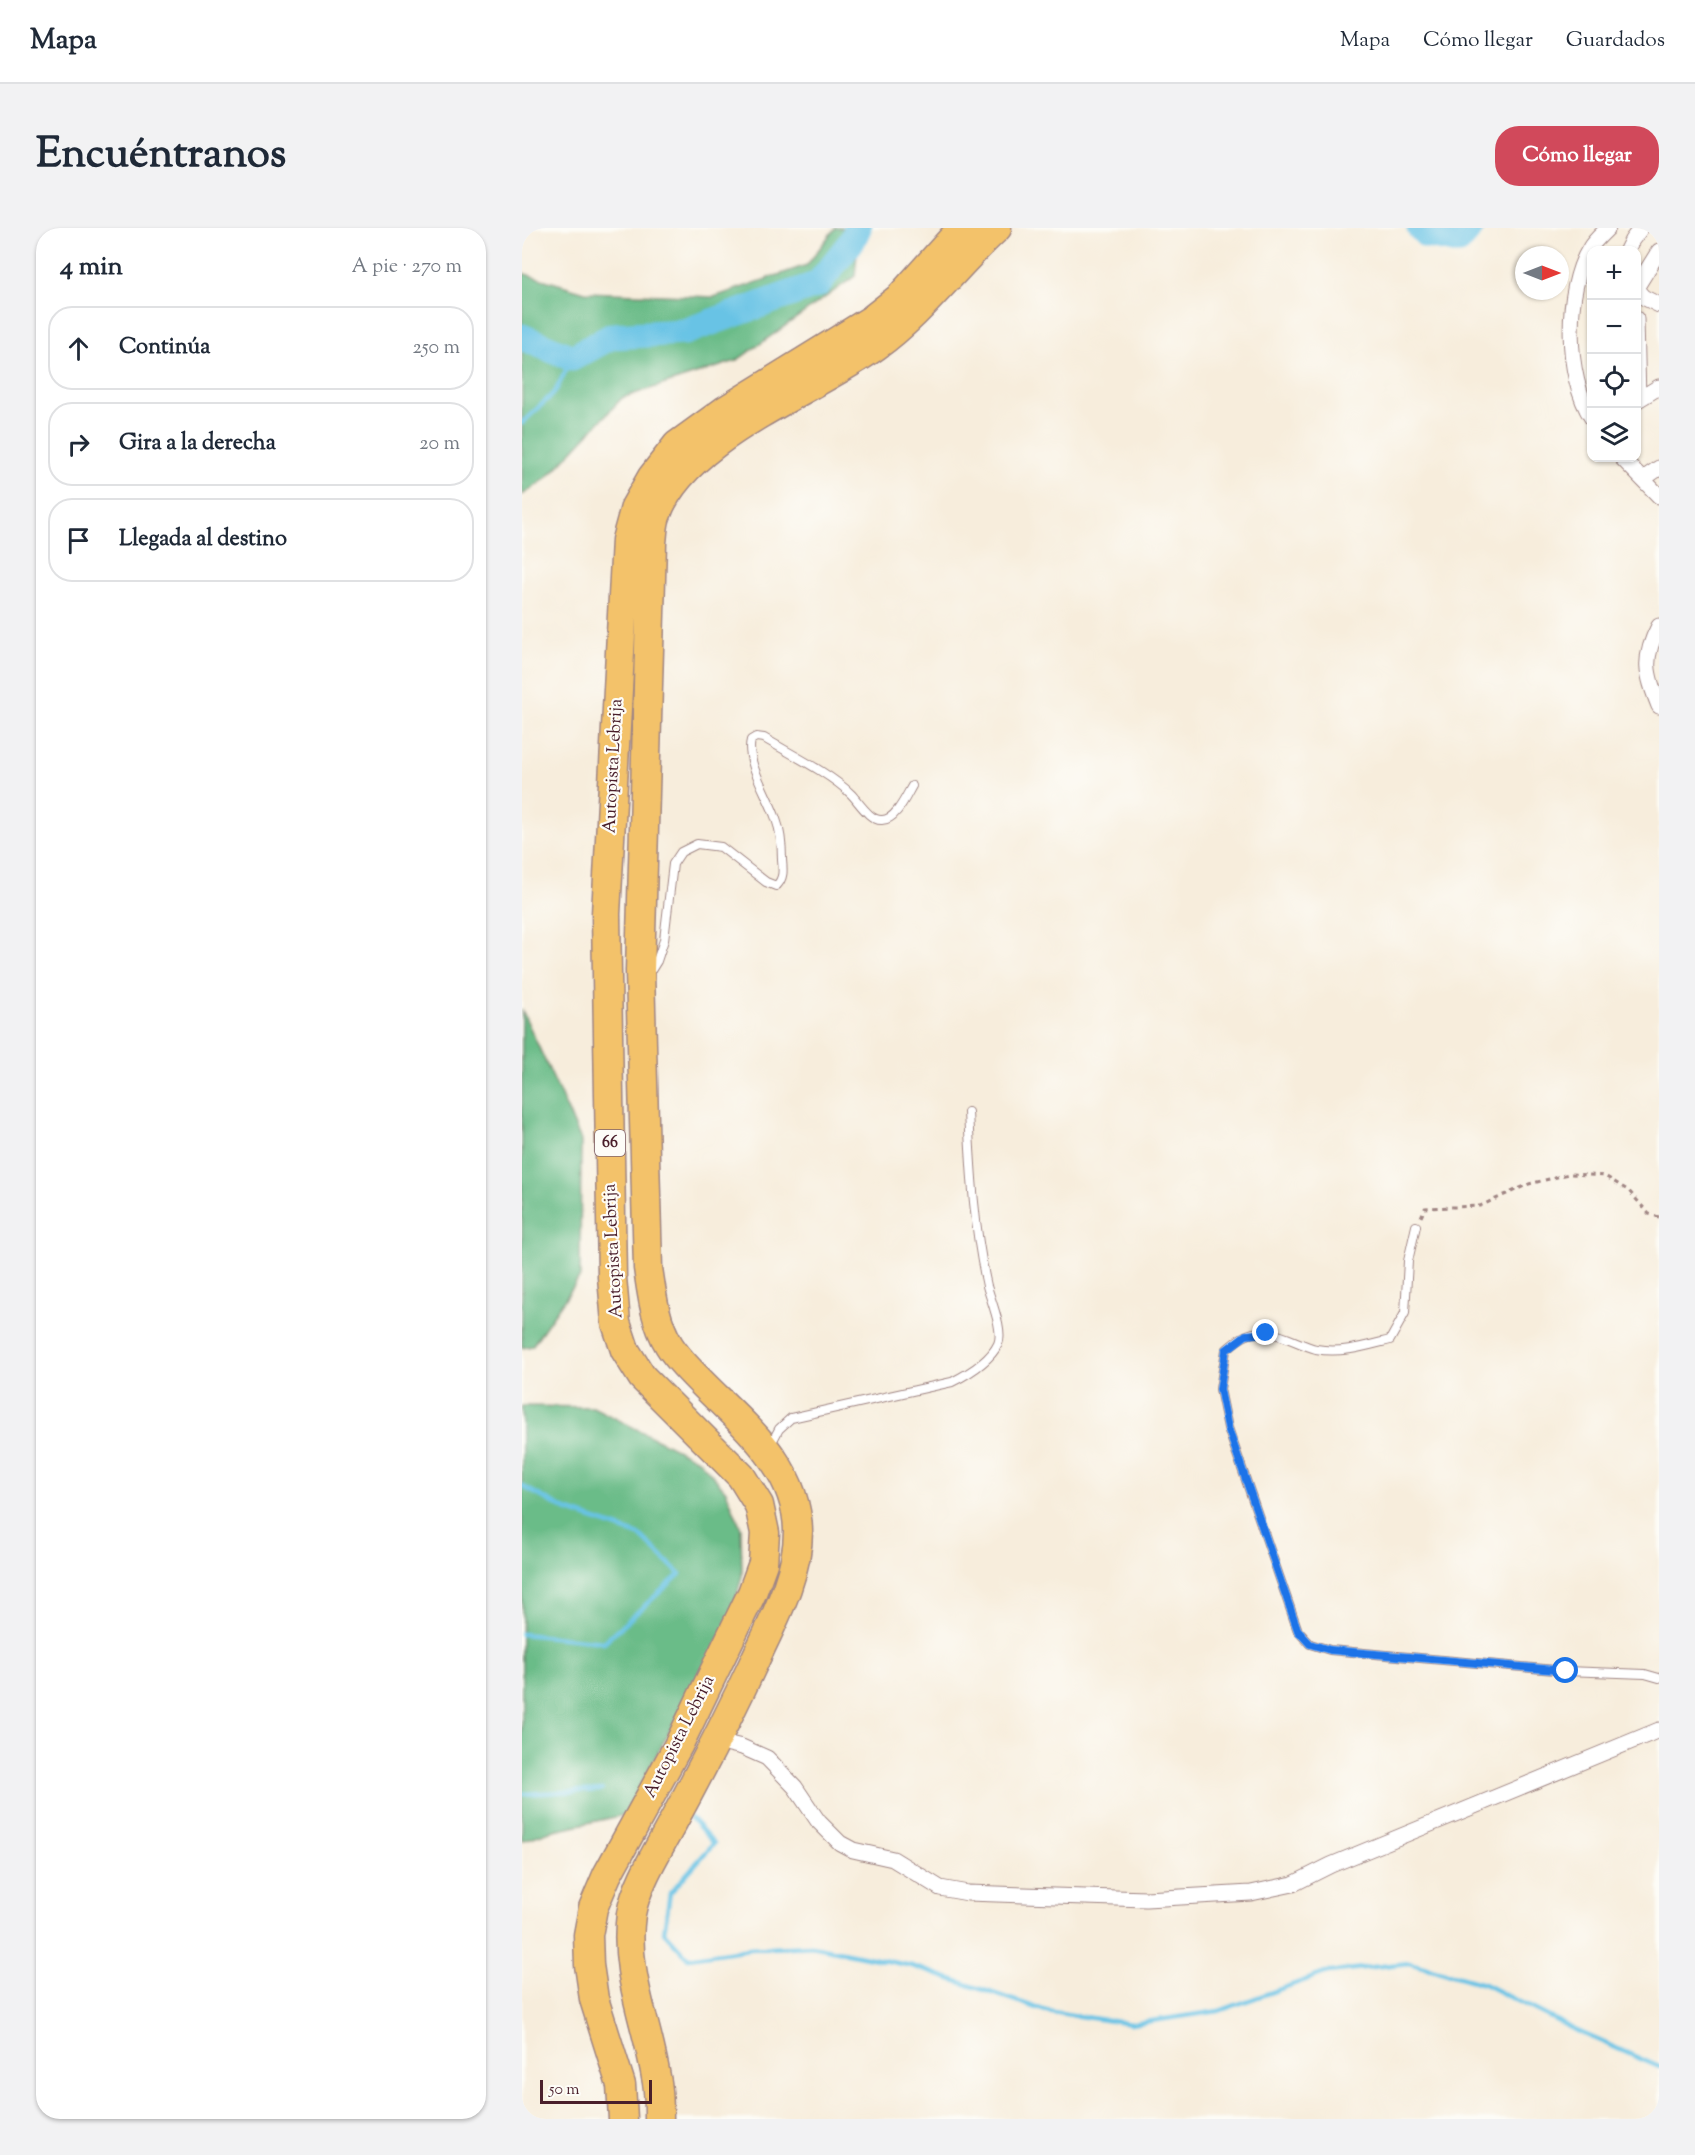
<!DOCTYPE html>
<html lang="es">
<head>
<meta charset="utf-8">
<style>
	:root { --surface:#fff; --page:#f2f2f3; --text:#1f2937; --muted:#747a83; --line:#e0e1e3; --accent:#d1495b }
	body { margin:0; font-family:"Sorts Mill Goudy",serif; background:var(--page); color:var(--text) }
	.controls { position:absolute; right:18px; top:18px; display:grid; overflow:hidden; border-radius:12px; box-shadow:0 2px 4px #0004 }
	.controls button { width:54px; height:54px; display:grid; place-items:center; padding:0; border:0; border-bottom:2px solid var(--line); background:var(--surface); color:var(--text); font:30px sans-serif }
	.compass { position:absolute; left:993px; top:18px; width:54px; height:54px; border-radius:50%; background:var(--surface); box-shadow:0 2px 4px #0004; rotate:90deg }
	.scale { position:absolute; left:18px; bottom:15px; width:112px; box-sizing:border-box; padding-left:6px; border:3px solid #4a1f2b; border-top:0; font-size:16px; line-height:21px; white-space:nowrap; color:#4a1f2b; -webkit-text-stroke:4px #fdfcf7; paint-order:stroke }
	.stop { position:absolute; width:18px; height:18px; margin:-14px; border:4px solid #1a73e8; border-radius:50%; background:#fff }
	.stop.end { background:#1a73e8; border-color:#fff; box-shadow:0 2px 6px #0008 }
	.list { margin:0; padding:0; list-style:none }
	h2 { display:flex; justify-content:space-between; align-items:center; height:78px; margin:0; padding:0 24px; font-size:26px }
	h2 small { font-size:20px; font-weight:400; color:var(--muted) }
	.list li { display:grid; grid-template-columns:39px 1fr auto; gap:18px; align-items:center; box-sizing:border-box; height:84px; margin:0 12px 12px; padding:0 12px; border:2px solid var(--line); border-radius:24px }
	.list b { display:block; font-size:22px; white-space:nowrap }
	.list em { font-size:20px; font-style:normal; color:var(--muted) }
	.icon { flex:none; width:33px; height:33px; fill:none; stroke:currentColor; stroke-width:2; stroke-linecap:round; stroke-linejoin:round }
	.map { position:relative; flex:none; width:1137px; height:1891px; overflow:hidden; border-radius:24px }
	header { display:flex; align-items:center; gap:36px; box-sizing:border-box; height:84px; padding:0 30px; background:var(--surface); border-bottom:2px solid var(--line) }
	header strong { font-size:28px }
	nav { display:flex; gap:33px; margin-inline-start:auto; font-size:21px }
	.intro { display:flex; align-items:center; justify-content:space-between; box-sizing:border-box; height:144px; padding:0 36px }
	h1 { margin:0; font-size:42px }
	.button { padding:15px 27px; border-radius:24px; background:var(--accent); color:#fff; font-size:21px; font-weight:700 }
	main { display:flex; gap:36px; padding:0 36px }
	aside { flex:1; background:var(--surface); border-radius:24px; box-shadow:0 2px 4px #0004 }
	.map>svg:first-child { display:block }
</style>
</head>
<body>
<header>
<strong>Mapa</strong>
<nav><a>Mapa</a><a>Cómo llegar</a><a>Guardados</a></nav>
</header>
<div class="intro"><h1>Encuéntranos</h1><a class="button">Cómo llegar</a></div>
<main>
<aside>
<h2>4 min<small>A pie · 270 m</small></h2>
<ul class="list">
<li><svg class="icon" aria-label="ahead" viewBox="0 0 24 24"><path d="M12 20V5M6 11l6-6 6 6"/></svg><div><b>Continúa</b></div><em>250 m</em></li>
<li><svg class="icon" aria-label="right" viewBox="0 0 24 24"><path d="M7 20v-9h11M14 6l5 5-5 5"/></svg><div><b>Gira a la derecha</b></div><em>20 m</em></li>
<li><svg class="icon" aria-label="arrive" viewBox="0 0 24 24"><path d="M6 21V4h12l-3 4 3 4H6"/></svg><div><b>Llegada al destino</b></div></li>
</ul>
</aside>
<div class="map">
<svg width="1137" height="1891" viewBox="0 0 1137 1891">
	<rect width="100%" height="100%" fill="#fdfcf7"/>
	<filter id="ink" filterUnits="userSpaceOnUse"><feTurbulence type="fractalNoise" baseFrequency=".0167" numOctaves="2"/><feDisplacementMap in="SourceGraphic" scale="12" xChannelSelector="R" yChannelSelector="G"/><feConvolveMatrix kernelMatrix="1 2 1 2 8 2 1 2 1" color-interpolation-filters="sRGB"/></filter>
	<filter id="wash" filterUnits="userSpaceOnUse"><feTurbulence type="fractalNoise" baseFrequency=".008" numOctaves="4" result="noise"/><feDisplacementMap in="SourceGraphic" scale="24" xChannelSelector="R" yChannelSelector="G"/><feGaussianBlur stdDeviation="1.35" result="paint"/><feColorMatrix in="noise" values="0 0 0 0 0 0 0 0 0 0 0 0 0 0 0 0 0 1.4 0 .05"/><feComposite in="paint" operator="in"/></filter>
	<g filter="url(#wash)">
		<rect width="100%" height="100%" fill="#f7eddc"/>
		<path fill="#6abc88" stroke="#5a6e5a" stroke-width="1.5" d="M313,0H337L333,48L214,133L100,170L25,250L0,267V45L63,64L192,69L285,37Z
			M0,782L59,912L58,1049L10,1118L0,1120Z
			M0,1178L71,1179L178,1233L204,1263L219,1300L220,1348L209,1390L102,1587L28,1603L0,1613Z"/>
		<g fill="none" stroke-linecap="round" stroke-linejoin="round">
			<path stroke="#67c3e5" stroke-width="4.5" d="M0,195L33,164L50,130
				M0,1258L44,1282L117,1307L158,1346L82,1414L0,1406
				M0,1566L80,1562
				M169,1590L192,1615L148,1665L142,1704L166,1730L227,1721L290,1718L390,1738L524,1783L609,1796L697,1783L806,1744L887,1735L962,1756L1053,1802L1137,1839"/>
			<path stroke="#67c3e5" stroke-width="27" d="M898,0L905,7L937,13L948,0
				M0,109L50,130L90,108L162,104L296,56L330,13L336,0"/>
		</g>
	</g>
	<g filter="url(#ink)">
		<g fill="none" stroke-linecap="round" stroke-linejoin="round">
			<g stroke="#a08684" stroke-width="10">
				<path id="lane" d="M126,743L130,741L135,733L142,712L151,636L159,624L175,616L199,619L244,654L254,658C262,651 261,642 260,632C260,619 259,604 254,591C247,569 223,534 229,512L234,509L242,510C267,525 309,546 329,566C337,574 348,593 360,592C374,592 384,568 390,558
					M894,998L886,1033L883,1085L868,1112C844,1118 819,1126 794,1121C773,1116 747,1096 723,1108C716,1111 710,1117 704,1122L698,1161L706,1200L776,1403L788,1416L808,1422L1044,1443L1123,1446L1137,1450
					M248,1218L257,1201L269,1190L430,1154C446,1146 468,1133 476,1116C482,1103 469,1073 465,1058C452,1001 449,943 446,884"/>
			</g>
			<g stroke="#a08684" stroke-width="17">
				<path id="street" d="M1105,22L1110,12L1119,0
					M1114,60L1137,23
					M1114,61L1121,69L1137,77
					M1114,91L1116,172
					M1114,173L1137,159
					M1070,190C1043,150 1042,61 1068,20C1072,13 1080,6 1086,0
					M1100,230L1137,268
					M1121,251L1137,240
					M1137,398C1120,431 1124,445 1137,478
					M195,1513L220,1519L245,1530L273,1559L296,1593L318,1615L331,1622L371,1631L418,1660L446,1665L624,1671L729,1665L771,1656L809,1637L1137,1502"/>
			</g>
			<g stroke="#a08684" stroke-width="31">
				<path id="highway" d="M101,1891L99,1857L72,1771L67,1737L66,1707L71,1680L85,1647L157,1516L230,1365L241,1335L243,1305L237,1277L219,1248L120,1149L103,1122L94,1095L90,1049L84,686L104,312L113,279L130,249L155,217L202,183L349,92L377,70L440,0
					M137,1891C137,1877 137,1862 134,1849C125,1794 101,1743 109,1686C114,1656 138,1619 152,1592C181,1539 208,1486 233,1432C252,1391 276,1348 276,1303C275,1237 220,1196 178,1153C167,1142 155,1130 147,1117C133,1094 130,1067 126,1040L118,743L130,315C131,307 131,296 134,288C161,209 291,164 354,118C400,85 433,38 475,0"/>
			</g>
			<path stroke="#a08684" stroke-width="3" stroke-dasharray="4.5 4.5" stroke-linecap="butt" d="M899,989L903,980L958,978L1007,956L1047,946L1083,948L1107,963L1127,986L1137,989"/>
			<use href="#lane" stroke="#fff" stroke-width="8"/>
			<use href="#street" stroke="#fff" stroke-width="15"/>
			<use href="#highway" stroke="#f3c26a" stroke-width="28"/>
		</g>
	</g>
	<g fill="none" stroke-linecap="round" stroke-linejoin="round" filter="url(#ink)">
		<path stroke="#1a73e8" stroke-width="8" d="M744,1105L724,1107L704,1122L698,1161L706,1200L776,1403L788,1416L808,1422L1044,1443"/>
	</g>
	<g text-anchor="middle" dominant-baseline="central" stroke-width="4.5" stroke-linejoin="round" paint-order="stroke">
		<rect fill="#fdfcf7" stroke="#806168" stroke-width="1.5" x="73" y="902" width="30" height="26" rx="4.5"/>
		<g font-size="16" font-weight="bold" fill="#4a1f2b">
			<text x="88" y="915">66</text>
		</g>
		<g font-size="18" fill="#4a1f2b" stroke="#fdfcf7">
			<text transform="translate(92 538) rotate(-87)">Autopista Lebrija</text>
			<text transform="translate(92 1023) rotate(-93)">Autopista Lebrija</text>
			<text transform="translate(158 1509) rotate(-63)">Autopista Lebrija</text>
		</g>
	</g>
</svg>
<div class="controls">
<button>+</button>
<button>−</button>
<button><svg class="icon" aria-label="locate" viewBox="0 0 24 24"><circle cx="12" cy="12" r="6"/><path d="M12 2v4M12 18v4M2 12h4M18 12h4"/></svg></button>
<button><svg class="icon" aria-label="layers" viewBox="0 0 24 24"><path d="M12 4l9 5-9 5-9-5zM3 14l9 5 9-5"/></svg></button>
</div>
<svg class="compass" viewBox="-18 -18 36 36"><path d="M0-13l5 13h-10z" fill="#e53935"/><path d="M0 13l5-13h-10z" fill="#747a83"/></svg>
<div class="scale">50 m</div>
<div class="stop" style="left:1044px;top:1443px"></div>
<div class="stop end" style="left:744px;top:1105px"></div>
</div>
</main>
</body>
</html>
